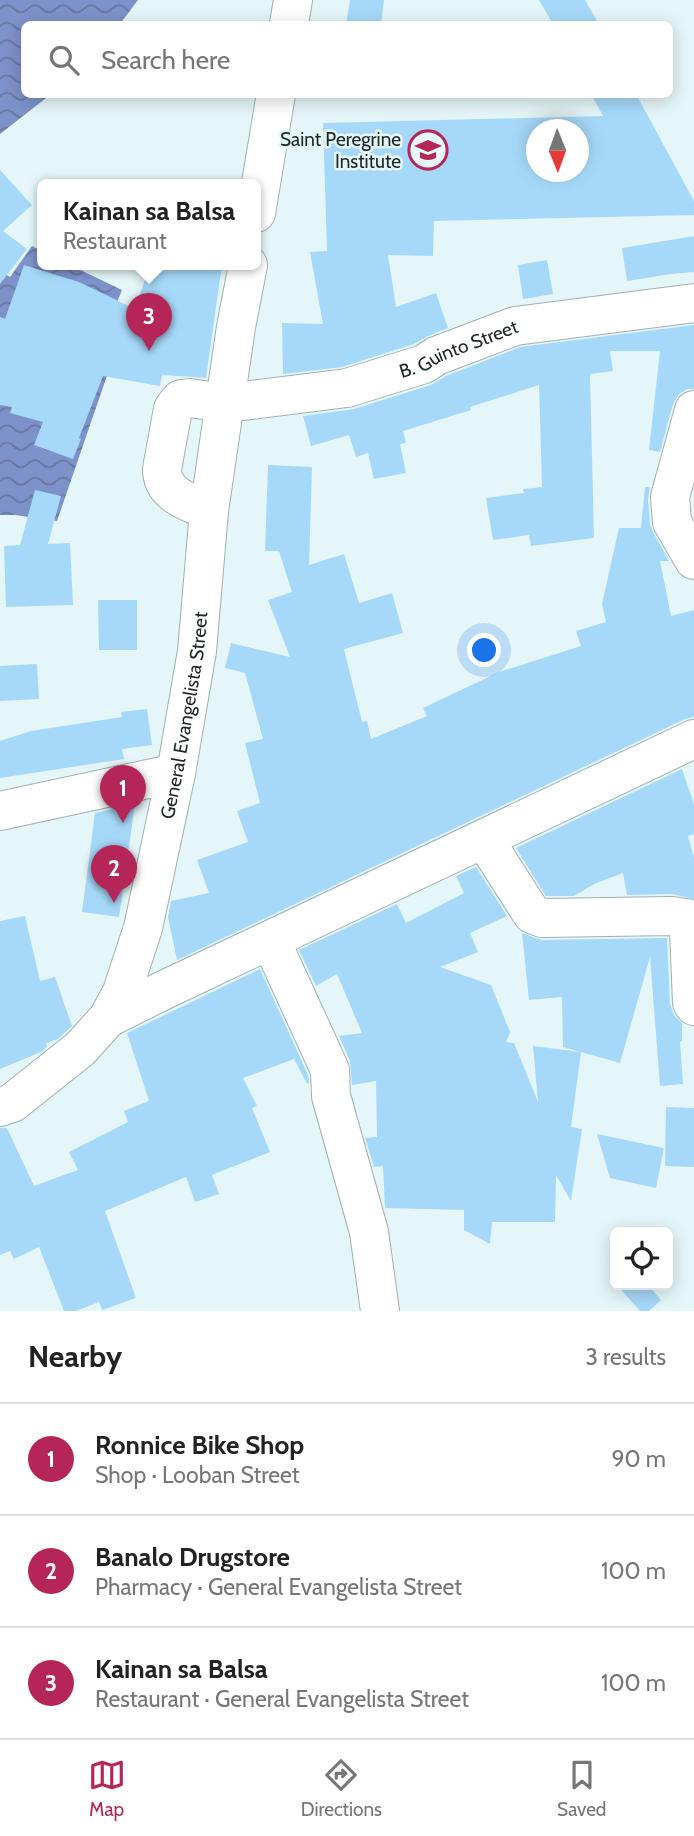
<!DOCTYPE html>
<html lang="en">
<head>
<meta charset="utf-8">
<style>
	:root { --surface:#fff; --page:#f2f2f2; --text:#222; --muted:#767676; --line:#e0e0e0; --accent:#b52658 }
	body { margin:0; font-family:Cabin,sans-serif; background:var(--page); color:var(--text) }
	.controls { position:absolute; right:21px; bottom:21px; display:grid; overflow:hidden; border-radius:10px; box-shadow:0 4px 18px #0003 }
	.controls button { width:63px; height:63px; display:grid; place-items:center; padding:0; border:0; border-bottom:2px solid var(--line); background:var(--surface); color:var(--text); font:35px sans-serif }
	.compass { position:absolute; left:526px; top:119px; width:63px; height:63px; border-radius:50%; background:var(--surface); box-shadow:0 4px 18px #0003; rotate:179deg }
	.you { position:absolute; left:485px; top:651px; width:24px; height:24px; margin:-18px; border:5px solid #fff; border-radius:50%; background:#1a73e8; box-shadow:0 0 0 10px #1a73e833 }
	.badge { display:grid; place-items:center; width:46px; height:46px; border-radius:50%; background:var(--accent); color:#fff; font-size:23px; font-weight:700 }
	.pin { position:absolute; translate:-50% -58px; filter:drop-shadow(0 2px 4px #0008) }
	.pin::after { content:''; position:absolute; top:37px; width:24px; height:21px; background:inherit; clip-path:polygon(0 0,100% 0,50% 100%) }
	.popup { position:absolute; left:37px; top:179px; width:224px; height:91px; box-sizing:border-box; display:grid; place-content:center; border-radius:10px; background:var(--surface); filter:drop-shadow(0 2px 5px #0005); font-size:23px; white-space:nowrap; color:var(--muted) }
	.popup b { font-size:26px; color:var(--text) }
	.popup::after { content:''; position:absolute; left:50%; top:100%; margin-left:-14px; border:14px solid transparent; border-top-color:var(--surface) }
	.list { margin:0; padding:0; list-style:none }
	h2 { display:flex; justify-content:space-between; align-items:center; height:91px; margin:0; padding:0 28px; font-size:30px }
	h2 small { font-size:23px; font-weight:400; color:var(--muted) }
	.list li { display:grid; grid-template-columns:46px 1fr auto; gap:21px; align-items:center; box-sizing:border-box; height:112px; padding:0 28px; border-top:2px solid var(--line) }
	.list b { display:block; font-size:26px; white-space:nowrap }
	.list p { margin:0; font-size:23px; white-space:nowrap; color:var(--muted) }
	.list em { font-size:23px; font-style:normal; color:var(--muted) }
	.icon { flex:none; width:38px; height:38px; fill:none; stroke:currentColor; stroke-width:2; stroke-linecap:round; stroke-linejoin:round }
	.map { position:relative; flex:none; width:694px; height:1311px; overflow:hidden }
	.search { position:absolute; background:var(--surface); box-shadow:0 4px 18px #0003; left:21px; right:21px; top:21px; height:77px; display:flex; align-items:center; gap:18px; box-sizing:border-box; padding:0 24px; border-radius:10px; color:var(--muted); font-size:26px }
	.sheet { height:427px; background:var(--surface) }
	nav { display:flex; justify-content:space-around; align-items:center; box-sizing:border-box; height:98px; border-top:2px solid var(--line); background:var(--surface); font-size:19px; color:var(--muted) }
	nav a { display:grid; justify-items:center; gap:4px }
	nav .on { color:var(--accent) }
	.map>svg:first-child { display:block }
</style>
</head>
<body>
<div class="map">
<svg width="694" height="1311" viewBox="0 0 694 1311">
	<defs>
		<pattern id="water-waves" width="16" height="10" patternUnits="userSpaceOnUse" patternTransform="scale(1.75)"><rect width="16" height="10" fill="#7e92ca"/><path d="M0 5q4-4 8 0t8 0" fill="none" stroke="#6777a4"/></pattern>
	</defs>
	<rect width="100%" height="100%" fill="#e5f6f8"/>
	<path fill="url(#water-waves)" d="M0,0H138L120,24H24V94L50,95L0,134Z
		M32,246L42,251V265H70L122,290L110,319L120,338L57,521L15,515H0V271L10,277Z"/>
	<path fill="#a6d9f9" fill-rule="evenodd" d="M350,0H384L381,24H346Z
		M539,0H585L599,24H553Z
		M591,94H636L694,201V215L434,221L433,256L388,255L396,307L436,293L448,328L428,336L414,344L342,367L283,374L282,323L323,324L310,252L327,251L323,123L603,116ZM536,130H578V172H536Z
		M0,170L32,205L3,231L27,249L0,284Z
		M694,236V272L671,274L627,281L622,248Z
		M547,260L553,294L523,299L518,265Z
		M24,265L79,282L135,309L150,265H222L206,378L162,375L160,386L103,376L79,438L81,439L73,459L34,445L43,422L10,413L12,407L0,405V317L5,319Z
		M694,325V389H688L679,394L673,404L660,452L649,450L660,351H610L613,371L590,374L594,538L531,546L529,535L493,540L486,498L524,493L523,489L542,487L539,385L470,407L471,410L403,431L406,443L400,444L406,473L374,479L368,453L356,457L349,435L311,446L303,416L354,409L431,385L446,376L520,347Z
		M268,465L312,467L309,565L344,554L359,603L392,593L403,633L344,649L362,722L367,721L371,739L427,716L423,708L499,672L581,646L576,631L606,622L602,604L619,528H641L645,487H650L648,499L650,524L653,532L669,561H660L671,616L694,610V717L685,719L177,960L168,917L171,901L209,893L197,860L248,842L237,811L260,803L245,743L263,739L245,673L225,668L231,643L290,657L268,600L292,592L279,551H265Z
		M35,490L61,496L48,544L70,543L73,605L6,607L4,546L20,545Z
		M98,600H137V650H99Z
		M37,664L39,699L0,701V666Z
		M147,709L152,745L122,749L124,759L0,778V741L31,731L122,717L121,712Z
		M682,769L694,804V834L688,836L694,858V899L672,894L627,895L623,873L594,884L574,896H546L516,848Z
		M135,804L119,917L82,912L95,813Z
		M476,867L507,916L470,933L478,952L440,967L491,985L510,1032L506,1042L514,1043L538,1102L533,1046L581,1052L571,1127L582,1129L571,1201L556,1175L555,1222H492L490,1244L464,1230V1210L385,1208L383,1166L374,1167L365,1138L377,1137L376,1081L352,1085L350,1061L339,1036L362,1033L337,974L316,986L299,950L397,904L406,923L464,893L456,876Z
		M25,916L40,981L55,977L72,1026L58,1039L46,1043L47,1047L41,1052L0,1069V921Z
		M522,933L542,940L667,938L670,1004L674,1015L682,1023V1041L680,1042L683,1084L660,1086L650,957L620,1063L563,1047L562,997L529,1000Z
		M260,969L308,1075L309,1083L307,1084L294,1059L243,1078L257,1106L252,1108L270,1152L212,1175L219,1194L195,1202L186,1177L105,1211L136,1298L102,1310L99,1302L76,1311H64L39,1247L14,1259L10,1251L0,1255V1128H7L34,1186L78,1170L69,1152L128,1122L124,1111L149,1101L127,1033Z
		M666,1107L694,1108V1167L665,1166Z
		M597,1134L664,1148L656,1188L610,1178Z
		M617,1285H648L661,1300L649,1311H640Z"/>
	<g fill="none" stroke-linecap="round" stroke-linejoin="round">
		<g stroke="#a0b0b2" stroke-width="40">
			<g id="minor">
				<path d="M694,410L670,497L672,522L694,560"/>
				<path id="s1" d="M209,511C189,502 162,495 162,469L173,409L177,403L181,399L189,398L226,403L347,388L424,364L436,356L515,326L694,303"/>
				<path d="M0,811L176,773"/>
				<path d="M484,839L532,914L542,918L672,916L686,918L689,930L692,1003L694,1006"/>
				<path d="M271,941L330,1070L331,1096L369,1232L380,1311"/>
				<path d="M108,1018L162,991L694,739"/>
			</g>
		</g>
		<g stroke="#a0b0b2" stroke-width="40">
			<g id="major">
				<path d="M289,24L293,0"/>
				<path d="M256,213L276,94"/>
				<path id="s2" d="M0,1107L12,1103L80,1049L108,1018L122,992L143,928L176,773L197,651L209,511L236,327L248,265"/>
			</g>
		</g>
		<use href="#minor" stroke="#fff" stroke-width="38"/>
		<use href="#major" stroke="#fff" stroke-width="38"/>
	</g>
	<defs>
		<g id="school-ring" transform="scale(2.0125)"><circle r="9.5" fill="#e5f6f8" stroke="#b52658" stroke-width="1.5"/><path d="M0-5L7-2L0 1L-7-2ZM-4 1L0 2.5L4 1V4Q0 6-4 4Z" fill="#b52658"/></g>
	</defs>
	<g fill-rule="evenodd">
		<use href="#school-ring" x="428" y="150"/>
	</g>
	<g text-anchor="middle" dominant-baseline="central" stroke-width="5" stroke-linejoin="round" paint-order="stroke">
		<g font-size="19" fill="#1e2525" stroke="#e5f6f8" text-anchor="end">
			<text x="401" y="139">Saint Peregrine<tspan x="401" dy="22">Institute</tspan></text>
		</g>
		<g font-size="19" fill="#1e2525" stroke="#e5f6f8">
			<text stroke="none"><textPath href="#s1" startOffset="427">B. Guinto Street</textPath></text>
			<text stroke="none"><textPath href="#s2" startOffset="455">General Evangelista Street</textPath></text>
		</g>
	</g>
</svg>
<div class="controls">
<button><svg class="icon" aria-label="locate" viewBox="0 0 24 24"><circle cx="12" cy="12" r="6"/><path d="M12 2v4M12 18v4M2 12h4M18 12h4"/></svg></button>
</div>
<svg class="compass" viewBox="-18 -18 36 36"><path d="M0-13l5 13h-10z" fill="#e53935"/><path d="M0 13l5-13h-10z" fill="#767676"/></svg>
<div class="you"></div>
<div class="pin badge" style="left:123px;top:823px">1</div>
<div class="pin badge" style="left:114px;top:903px">2</div>
<div class="pin badge" style="left:149px;top:351px">3</div>
<div class="popup"><b>Kainan sa Balsa</b>Restaurant</div>
<div class="search"><svg class="icon" aria-label="search" viewBox="0 0 24 24"><circle cx="10" cy="10" r="6"/><path d="M15 15l6 6"/></svg>Search here</div>
</div>
<section class="sheet">
<h2>Nearby<small>3 results</small></h2>
<ul class="list">
<li><span class="badge">1</span><div><b>Ronnice Bike Shop</b><p>Shop · Looban Street</p></div><em>90 m</em></li>
<li><span class="badge">2</span><div><b>Banalo Drugstore</b><p>Pharmacy · General Evangelista Street</p></div><em>100 m</em></li>
<li><span class="badge">3</span><div><b>Kainan sa Balsa</b><p>Restaurant · General Evangelista Street</p></div><em>100 m</em></li>
</ul>
</section>
<nav>
<a class="on"><svg class="icon" aria-label="map" viewBox="0 0 24 24"><path d="M3 6l6-2 6 2 6-2v14l-6 2-6-2-6 2zM9 4v14M15 6v14"/></svg>Map</a>
<a><svg class="icon" aria-label="directions" viewBox="0 0 24 24"><path d="M12 3l9 9-9 9-9-9zM9 14v-3h6M13 9l2 2-2 2"/></svg>Directions</a>
<a><svg class="icon" aria-label="saved" viewBox="0 0 24 24"><path d="M7 4h10v16l-5-4-5 4z"/></svg>Saved</a>
</nav>
</body>
</html>
